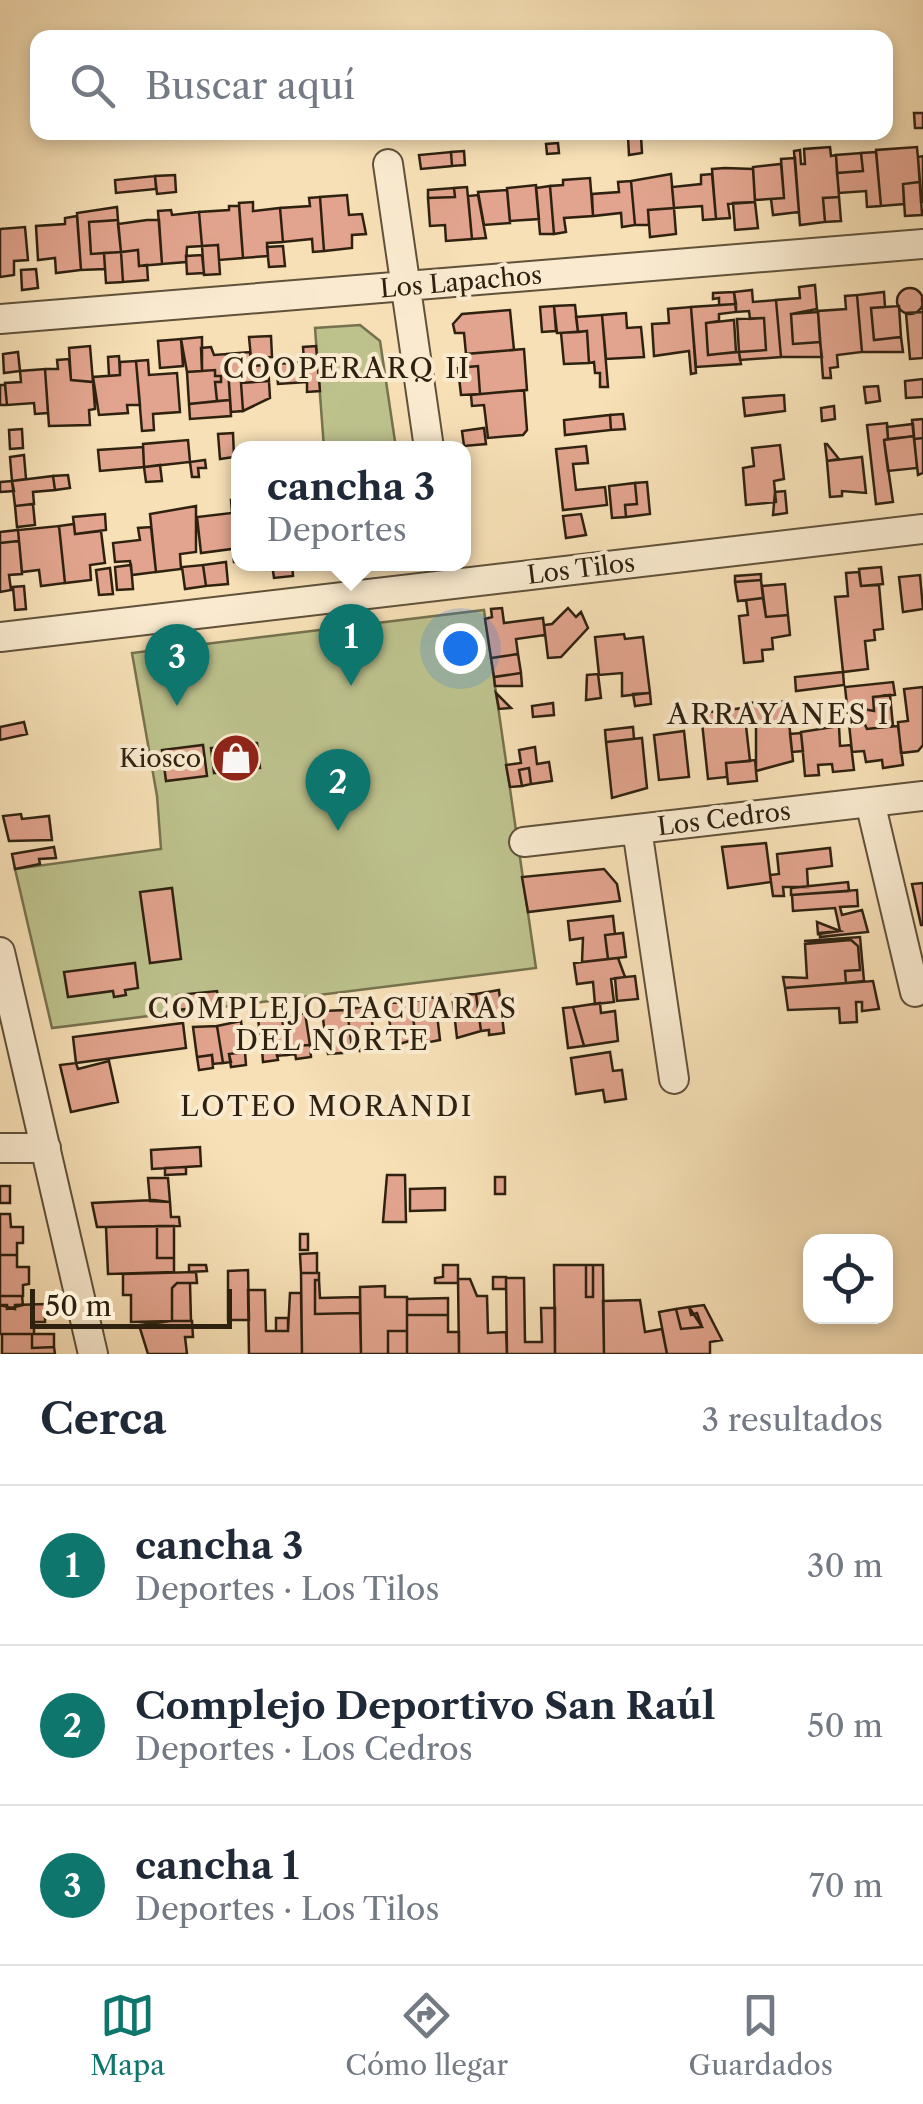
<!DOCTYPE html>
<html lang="es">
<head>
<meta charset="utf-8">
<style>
	:root { --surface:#fff; --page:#f6f6f7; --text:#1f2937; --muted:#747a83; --line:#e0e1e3; --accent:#0f766e }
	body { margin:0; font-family:"Libre Caslon Text",serif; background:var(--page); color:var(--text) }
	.controls { position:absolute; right:30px; bottom:30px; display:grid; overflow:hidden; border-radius:20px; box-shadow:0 5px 15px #0003 }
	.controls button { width:90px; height:90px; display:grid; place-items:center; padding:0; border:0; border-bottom:2px solid var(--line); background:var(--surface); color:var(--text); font:50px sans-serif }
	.scale { position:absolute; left:30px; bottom:25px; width:202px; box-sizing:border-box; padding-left:10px; border:5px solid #2e2110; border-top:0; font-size:28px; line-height:35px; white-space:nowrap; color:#2e2110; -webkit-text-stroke:8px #faebd0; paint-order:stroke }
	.you { position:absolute; left:460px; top:648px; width:35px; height:35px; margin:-25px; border:8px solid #fff; border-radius:50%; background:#1a73e8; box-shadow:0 0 0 15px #1a73e833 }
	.badge { display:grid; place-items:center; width:65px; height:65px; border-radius:50%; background:var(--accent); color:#fff; font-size:32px; font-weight:700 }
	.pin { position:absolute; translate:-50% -82px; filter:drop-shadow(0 2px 5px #0008) }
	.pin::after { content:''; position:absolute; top:52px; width:35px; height:30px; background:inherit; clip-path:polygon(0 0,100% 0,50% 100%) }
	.popup { position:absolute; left:231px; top:441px; width:240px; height:130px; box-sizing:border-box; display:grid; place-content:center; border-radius:20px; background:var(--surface); filter:drop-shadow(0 2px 8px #0005); font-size:32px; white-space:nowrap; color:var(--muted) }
	.popup b { font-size:38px; color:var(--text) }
	.popup::after { content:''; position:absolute; left:50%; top:100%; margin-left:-20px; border:20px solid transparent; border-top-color:var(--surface) }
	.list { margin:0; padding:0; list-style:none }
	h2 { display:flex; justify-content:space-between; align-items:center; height:130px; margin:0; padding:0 40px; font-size:42px }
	h2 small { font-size:32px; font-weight:400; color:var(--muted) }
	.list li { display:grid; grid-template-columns:65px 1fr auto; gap:30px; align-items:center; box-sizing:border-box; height:160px; padding:0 40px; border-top:2px solid var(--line) }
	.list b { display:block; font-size:38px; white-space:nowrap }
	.list p { margin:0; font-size:32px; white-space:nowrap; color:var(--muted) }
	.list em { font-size:32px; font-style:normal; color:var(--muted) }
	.icon { flex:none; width:55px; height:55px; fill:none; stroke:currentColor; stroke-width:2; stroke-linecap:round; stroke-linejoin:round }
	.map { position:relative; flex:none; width:923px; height:1354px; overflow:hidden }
	.search { position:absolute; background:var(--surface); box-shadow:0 5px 15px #0003; left:30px; right:30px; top:30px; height:110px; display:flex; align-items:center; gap:25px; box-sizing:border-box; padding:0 35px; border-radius:20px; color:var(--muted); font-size:38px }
	.sheet { height:610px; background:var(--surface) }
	nav { display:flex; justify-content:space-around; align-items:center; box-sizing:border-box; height:140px; border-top:2px solid var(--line); background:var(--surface); font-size:28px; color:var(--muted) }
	nav a { display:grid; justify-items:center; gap:5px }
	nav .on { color:var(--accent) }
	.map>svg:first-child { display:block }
</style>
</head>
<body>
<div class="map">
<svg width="923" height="1354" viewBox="0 0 923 1354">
	<rect width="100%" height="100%" fill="#f7e0b6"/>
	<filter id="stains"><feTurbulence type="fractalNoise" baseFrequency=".002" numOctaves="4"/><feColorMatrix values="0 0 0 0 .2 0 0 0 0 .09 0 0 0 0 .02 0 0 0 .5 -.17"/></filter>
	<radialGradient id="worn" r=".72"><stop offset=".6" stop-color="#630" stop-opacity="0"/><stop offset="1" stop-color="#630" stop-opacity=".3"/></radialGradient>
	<path fill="#bdc28d" stroke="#76724e" stroke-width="2.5" d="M360,325L380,341L396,448H324L315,328Z
		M484,610L536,968L52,1028L15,869L161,849L157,796L132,653Z"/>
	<path fill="#e2a48e" stroke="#2e2110" stroke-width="2.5" d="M914,113H923V128H915Z
		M641,136L642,153L629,155L628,137Z
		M558,143L559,153L547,154L546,144Z
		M830,147L831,156L836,155L839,197L823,198L825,222L800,225L794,151L800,150L801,164H805L804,149Z
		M917,147L920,182L903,184L904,204L881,206L876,150Z
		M464,151L465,165L452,166L451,152Z
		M451,152L452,166L421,169L419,155Z
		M876,152L881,206L867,207L866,191L839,193L837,173L863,171L861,153Z
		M861,153L863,171L837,173L836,155Z
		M923,156V202H921L918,157Z
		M795,158L799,212L773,215L771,199L784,198L781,159Z
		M781,164L784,198L755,200L753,167Z
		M725,168L753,169L755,202L728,204L730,218L716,219L712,169Z
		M671,174L674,208L648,210L649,225H635L631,181Z
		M712,174L716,219L703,220L702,206L674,208L672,187L701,184V175Z
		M175,175L176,192L157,194L155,176Z
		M155,176L156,189L116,193L115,180Z
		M590,178L593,216L564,218L566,232L554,234L550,186L563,185V180Z
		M631,181L635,225L622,227L621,213L593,216L592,194L619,192L618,182Z
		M920,182L922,215L905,216L903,184Z
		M536,185L539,219L510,221L507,188Z
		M550,186L554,234H540L536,188Z
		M467,187L472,239L446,241L445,225L430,226L428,198L455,197L454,188Z
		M454,188L455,197L428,198V190Z
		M507,190L510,223L484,225L478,192Z
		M347,195L349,215L362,214L366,234L352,235V248L324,251L320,197Z
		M478,195L486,238L472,239L468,196Z
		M320,197L324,251L313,252L312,239L283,242L280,208L310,206L309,198Z
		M839,197L841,221L825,222L823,198Z
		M253,202V211L280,208L283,242L267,243L268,256L243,258L239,203Z
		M755,202L758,228L735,230L733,203Z
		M229,206H239L243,258L219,260L218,245L202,246L199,212L229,210Z
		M117,207L118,220L89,222L91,254L104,253L105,269L81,270L77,213Z
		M674,208L676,234L650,237L648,210Z
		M171,210L172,215L199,212L202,246L187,247L186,262L162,264L158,211Z
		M77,216L81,270L56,273L55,258L38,260L36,226L65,224V218Z
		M118,220L121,252L91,254L89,222Z
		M147,220H159L162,264L139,266L138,250L121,252L118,224Z
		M25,227L28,260L14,261V275L0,277V229Z
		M218,245L220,274L204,275L202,246Z
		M283,246L285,266L269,267L267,247Z
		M138,250L139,266L147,265L148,280L123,282L121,252Z
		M121,252L123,282L106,283L104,253Z
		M202,255L204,273L187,274L186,256Z
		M36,269L38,288L22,290L21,270Z
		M815,285L817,309L791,314L793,344L820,342L822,357H781L776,300L800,298L799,287Z
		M897 301a13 13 0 1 1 26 0a13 13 0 1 1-26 0Z
		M752,290L753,302L776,300L781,357L740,360L739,352L766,350L764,318L750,319L749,311L736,312L734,292Z
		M734,292L736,304L719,305V298L713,299V293Z
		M884,292L885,307L871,308L874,340L901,337L903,352H862L857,295Z
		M857,295L862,352L837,355L838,367L830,368L831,378H823L818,311L846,309L845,296Z
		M922,299H923V358L910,359L906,313L923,312Z
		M736,304V312L719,314V321L706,323L708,355L739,352L741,364L696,367L691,307Z
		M575,305L578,332L557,333L554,306Z
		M554,306L556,331L542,332L540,307Z
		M899,306L901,337L874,340L871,308Z
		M691,307L696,373L691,374L689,351L654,356L652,324L669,323L668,309Z
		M510,310L514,350L466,354L464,333H455L453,324L462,314Z
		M818,312L820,342L793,344L791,314Z
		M626,313L627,328L641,327L644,357L606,359L602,315Z
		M602,315L608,387H600V373H595L594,362L589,363L587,331L578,332L576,317Z
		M764,318L766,350L739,352L737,319Z
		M734,320L736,352L708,355L706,323Z
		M587,331L589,363L564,364L561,333Z
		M271,336L272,357L251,358L249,337Z
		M202,337V371L187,372L181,339Z
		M181,339L183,366L160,368L158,341Z
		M90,346L93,382L71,380L69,348Z
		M316,346L320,391L307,392V382L278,384L276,364L304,362L303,347Z
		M211,347L214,355L227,354L230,400L217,401L215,382H221V376H215V370L202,371L201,348Z
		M524,349L527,390L480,394L478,366L467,367L466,354Z
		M18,352L20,371L4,373L3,354Z
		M250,352L251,366L268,365L269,381L241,383L243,411L231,412L227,354Z
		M119,356L120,375L109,376L108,357Z
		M69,359L71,380L93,382L95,409L89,410L90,425L49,426L45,369H58L57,360Z
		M148,360L149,375L177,373L180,412L153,414L154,430L142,431L136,361Z
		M136,361L140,405H127L128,413L99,415L93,377L120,375V362Z
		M478,366L480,394L461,395L458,368Z
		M45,369L48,413L35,414L34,403L7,405L5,383L21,382L20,371Z
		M215,370V376H221V382H215L217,401L189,404L187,372Z
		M923,379V397L906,398L905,381Z
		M269,381L270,398L243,411L241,383Z
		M0,385H5L7,405H0Z
		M878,386L880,401L866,403L864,387Z
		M524,390L527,430L523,435L488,438L484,405L472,406L471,395Z
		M784,395L785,411L745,416L743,398Z
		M230,400L231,416L190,419L189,404Z
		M834,406L835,419L822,421L821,408Z
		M623,414L625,429L611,430L610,415Z
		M610,415L611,430L565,435L564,420Z
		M923,419V438L914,439L912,420Z
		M887,423L888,439L884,440L893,502L876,504L867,425Z
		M913,424L914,436L888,439L887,427Z
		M484,428L486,444L464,446L462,431Z
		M22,429L23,448L10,449L9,430Z
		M233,433L234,457L220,459L218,434Z
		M914,436L917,468L888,471L884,440Z
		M923,438V473L918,475L914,439Z
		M188,440L190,462L144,467L143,444Z
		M825,444H827L839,459L827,461Z
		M780,445L784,479L774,481L776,502L746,505L743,468L754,466L752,448Z
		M586,446L588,463L573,464L576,490L605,487L607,505L563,510L556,449Z
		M143,447L144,467L100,471L98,450Z
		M24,455L26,479L12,481L10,457Z
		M862,457L866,493L842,491V496L830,497L827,461Z
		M205,460L206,468H198L199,477H192L190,462Z
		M160,465L162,481L146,482L144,467Z
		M68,475L70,488L55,490L53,476Z
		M53,476L55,490L33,492L34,504L15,506L12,481Z
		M12,481L14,491L0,492V482Z
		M647,482L650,514L626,517L625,505L637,504L635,483Z
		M635,483L637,504L625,505L626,517L612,518L609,486Z
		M785,491L787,513L773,515L775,492Z
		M231,500H238V562H234L232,549L201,553L197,517L232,513Z
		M33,504L35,525L17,527L15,506Z
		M196,506V552L180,554L181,569L156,572L150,514Z
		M105,514L106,530L75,534L73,517Z
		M581,514L586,535L566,538L563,516Z
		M74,524L75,534L101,531L105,563L90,565L91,580L65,583L59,526Z
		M59,526L65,583L41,586L39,570L22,572L18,530Z
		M151,527L156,572L132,575L130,561L115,562L113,543L140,540L138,528Z
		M18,530L19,541L0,543V532Z
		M19,541L22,574L9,575L11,590L0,592V543Z
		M226,562L228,584L206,586L203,565Z
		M272,564H292L293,576L274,578Z
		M131,565L133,589L117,590L115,567Z
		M203,565L206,586L185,589L182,567Z
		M881,567L883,584L861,586L859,569Z
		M110,568L113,594L99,595L96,570Z
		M859,572L861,586L879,585L883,629L874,630L875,640L865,641L868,669L843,672L835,597L848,596L846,573Z
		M761,574V580L735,582V576Z
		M920,575L923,609L903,612L899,577Z
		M761,580L763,598L738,601L735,582Z
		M785,584L788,615L766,617L762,586Z
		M24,586L26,609L15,610L13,587Z
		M763,598L766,617L788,615L790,635L772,638L773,649L762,650L763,661L744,663L739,616L748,615L746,600Z
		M502,608L504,623L543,618L545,635L516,639L518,654L491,658L485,619L492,617L491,609Z
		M568,608L576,617L581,612L588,628L561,657L548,658L544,625L552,624Z
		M624,634L625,639L643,637L650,693L622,696V673L599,675L595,637Z
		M518,654L521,673L494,677L491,658Z
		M843,672L844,685L796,691L795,677Z
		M521,673L522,686H495L494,677Z
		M598,674L601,698L586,700L587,675Z
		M893,682L895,695L873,697L874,711L857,708L867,729L898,726L903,765L883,768L882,760L866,762L864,751L852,752L845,687Z
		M923,687V745L918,751L901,753L898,722L908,721L904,689Z
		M496,693L511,708L499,709Z
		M650,693L651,704L635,706L633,694Z
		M890,695L893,726L867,729L857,708L874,711L873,697Z
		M767,701L787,702L793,761L756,771V720H751L749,703Z
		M553,703L554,715L533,717L532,706Z
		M744,708L750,761L726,763L727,777L708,779L701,713Z
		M24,722L27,734L0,740V727Z
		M839,726L840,746L851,745L854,770L833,772L832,764L818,765L819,775L805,776L801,732Z
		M633,727L634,739L606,742L605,730Z
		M684,731L689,777L659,780L654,735Z
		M801,733L803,751L792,752L790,734Z
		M642,738L647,788L612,798L606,742Z
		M253,743H257L260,768L214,773L211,748Z
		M203,745L207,776L166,781L162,750Z
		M535,747L537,764L549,762L552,781L531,784L529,768L519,770L522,786L510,787L506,765L521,763L519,750Z
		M755,760L757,781L728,784L726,763Z
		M529,768L531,784L522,786L519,770Z
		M21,814L22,819L49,816L52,840L9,841L3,816Z
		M766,843L771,882L728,888L722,847Z
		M54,847L56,858L39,859L40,864L15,869L12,854Z
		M830,848L832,866L807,869L808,887H783L784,896H773L770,875L779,874L777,854Z
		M604,869L617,884L620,901L528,912L522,877Z
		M848,882L849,891L791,895V888Z
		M923,883V925H921L912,884Z
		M172,888L181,959L150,963L140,892Z
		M857,890L858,906L840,907L842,915L862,910L868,932L820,937V933L840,931L835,908L793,911L792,895Z
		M613,916L615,934L605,935L608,959L582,962L583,938L570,940L568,921Z
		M817,922L840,931L818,934Z
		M623,933L626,957L608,959L605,935Z
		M860,937L864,981L846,983L845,971L860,970L858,946L851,940L804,941Z
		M851,940L858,946L860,970L845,971L846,983L785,988L783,977L807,978L805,944Z
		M618,958L625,977L611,979L614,1002L595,1004L593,982L577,984L574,963Z
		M135,963L138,988L125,990L126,995L114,997L113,991L68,997L64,972Z
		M635,976L638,999L617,1001L615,978Z
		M873,981L879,1009L862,1011V1002H856L857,1022L840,1023L839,1008L788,1010L785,988Z
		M499,990L504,1033L489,1035V1030L481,1031L476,994Z
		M217,991L219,1004L179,1010L177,995Z
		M476,994L481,1031L457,1038L452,995Z
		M435,997L440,1040L425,1043V1038L416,1039L411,1002Z
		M411,1002L416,1039L393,1046L387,1003Z
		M600,1003L601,1013L615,1011L618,1041L584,1046L573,1007Z
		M370,1005L374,1037L359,1039L360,1046L352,1047L347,1010Z
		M573,1007L584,1046L568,1048L563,1008Z
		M347,1010L352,1047L342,1048L341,1040L326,1042L322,1011Z
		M305,1013L310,1045L294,1046L295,1054L287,1055L282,1018Z
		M282,1018L287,1055L277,1056L276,1048L262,1049L258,1019Z
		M241,1021L245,1052L229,1054L231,1062L223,1063L217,1026Z
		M183,1023L186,1048L76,1063L73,1037Z
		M217,1026L223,1063L213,1064L212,1055L197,1057L193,1027Z
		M374,1037L376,1049L360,1051L359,1039Z
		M341,1040L342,1053L328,1054L326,1042Z
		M310,1045L311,1057L296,1059L294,1046Z
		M276,1048L278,1060L263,1062L262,1049Z
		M245,1052L246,1065L231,1067L229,1054Z
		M610,1052L613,1071L622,1070L626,1099L605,1102L603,1090L576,1094L571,1058Z
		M212,1055L213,1068L199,1070L197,1057Z
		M109,1061L118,1102L71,1112L60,1065L76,1063L78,1069Z
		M200,1147L201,1166L152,1169L151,1150Z
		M186,1167V1174L165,1175V1168Z
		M387,1175H405L406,1222H383Z
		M495,1177H505V1194H495Z
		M148,1178H168L170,1202L150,1201Z
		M0,1186H10V1203H0Z
		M445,1188V1210L410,1211V1189Z
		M154,1200L170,1202L171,1217H179L180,1226L97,1227L92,1203Z
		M0,1214H10L11,1227H23V1243H17V1255H0Z
		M157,1226V1258H174V1272L108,1274L106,1227Z
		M157,1226H174V1258H157Z
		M300,1234H308V1250H300Z
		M317,1253V1273H301L300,1254Z
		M0,1255H17V1267H29V1284L23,1285V1296H0Z
		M189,1265H206L207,1271L189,1272Z
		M443,1265H458V1283H435V1278L443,1277Z
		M554,1265H586V1297H593V1265H603L604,1354H555Z
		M586,1265H593V1297H586Z
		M248,1270L249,1320H228V1271Z
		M196,1272L197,1283H177L172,1288V1321L131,1322V1295H123V1274Z
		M301,1273H319V1280H315V1314L360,1313L361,1354H302Z
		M493,1277H506V1289H493Z
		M506,1278H524L525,1342H542L541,1308H555V1354H507Z
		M458,1279H470L477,1296H487L488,1333L506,1332L507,1354H459Z
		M315,1280H319L320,1298L360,1297V1313L315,1314Z
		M177,1283H190L191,1321H172V1288Z
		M385,1286V1297H407V1331H388V1354H361L360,1287Z
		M248,1290H265L266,1331H288L290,1293H301L302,1354H249Z
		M0,1296H22L23,1305L7,1309V1305H0Z
		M448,1298V1315H407V1299Z
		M640,1300L645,1332L662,1329L667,1354H604L603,1301Z
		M45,1304V1322H34V1334H0V1305L15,1309V1305Z
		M704,1305L722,1340L710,1342V1354H667L659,1312L676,1309L681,1329L702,1327L689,1307Z
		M689,1307L691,1315L697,1313L702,1327L681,1329L676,1309Z
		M407,1315H448V1332H459V1354H407Z
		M276,1318H288V1331H276Z
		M172,1321H192L193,1337H185L187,1354H148L139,1325Z
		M388,1331H407V1354H388Z
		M2,1334H32V1348L54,1347L55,1354H2Z
		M32,1334H54V1347L32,1348Z"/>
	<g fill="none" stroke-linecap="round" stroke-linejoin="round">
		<g stroke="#60513a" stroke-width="32">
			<path id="minor" d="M388,164L429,448
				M0,319L923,244
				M0,637L923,529
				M870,802L915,992
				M637,829L674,1079
				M524,842L923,796
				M0,952L93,1354
				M0,1148H46"/>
		</g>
		<use href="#minor" stroke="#faebd0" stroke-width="28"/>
	</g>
	<defs>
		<g id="shop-disc" transform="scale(2.5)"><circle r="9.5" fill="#8f2418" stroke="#faebd0"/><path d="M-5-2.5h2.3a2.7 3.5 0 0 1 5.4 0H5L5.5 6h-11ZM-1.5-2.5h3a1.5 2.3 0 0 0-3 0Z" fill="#fff"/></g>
	</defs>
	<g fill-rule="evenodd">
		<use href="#shop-disc" x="236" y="758"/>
	</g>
	<g text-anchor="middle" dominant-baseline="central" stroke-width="8" stroke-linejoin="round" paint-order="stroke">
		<g font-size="25" fill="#2e2110" stroke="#faebd0">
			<text transform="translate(461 282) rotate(-5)">Los Lapachos</text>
			<text transform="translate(581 569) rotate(-7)">Los Tilos</text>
			<text transform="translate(724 819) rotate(-7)">Los Cedros</text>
		</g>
		<g font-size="25" fill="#2e2110" stroke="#faebd0" text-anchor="end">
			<text x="201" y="758">Kiosco</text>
		</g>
		<g font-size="28" letter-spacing="2.5" fill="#2e2110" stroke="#faebd0">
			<text x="347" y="368">COOPERARQ II</text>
			<text x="779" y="714">ARRAYANES I</text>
			<text x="333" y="1008">COMPLEJO TACUARAS<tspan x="333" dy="32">DEL NORTE</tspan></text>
			<text x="327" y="1106">LOTEO MORANDI</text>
		</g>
	</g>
	<rect width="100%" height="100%" filter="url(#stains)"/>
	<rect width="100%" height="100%" fill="url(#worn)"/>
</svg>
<div class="controls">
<button><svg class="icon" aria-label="locate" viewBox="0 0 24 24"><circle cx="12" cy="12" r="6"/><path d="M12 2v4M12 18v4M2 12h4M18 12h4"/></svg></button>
</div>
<div class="scale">50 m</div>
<div class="you"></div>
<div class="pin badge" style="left:351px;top:686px">1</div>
<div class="popup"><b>cancha 3</b>Deportes</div>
<div class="pin badge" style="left:338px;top:831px">2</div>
<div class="pin badge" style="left:177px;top:706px">3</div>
<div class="search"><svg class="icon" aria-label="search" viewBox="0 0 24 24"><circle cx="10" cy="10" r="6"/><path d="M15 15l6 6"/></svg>Buscar aquí</div>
</div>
<section class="sheet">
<h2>Cerca<small>3 resultados</small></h2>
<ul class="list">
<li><span class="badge">1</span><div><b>cancha 3</b><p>Deportes · Los Tilos</p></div><em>30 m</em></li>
<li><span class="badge">2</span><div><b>Complejo Deportivo San Raúl</b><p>Deportes · Los Cedros</p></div><em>50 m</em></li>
<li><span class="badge">3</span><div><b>cancha 1</b><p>Deportes · Los Tilos</p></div><em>70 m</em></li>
</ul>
</section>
<nav>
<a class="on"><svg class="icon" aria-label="map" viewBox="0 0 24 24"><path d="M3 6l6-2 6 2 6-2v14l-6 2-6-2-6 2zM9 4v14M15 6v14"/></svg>Mapa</a>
<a><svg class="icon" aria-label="directions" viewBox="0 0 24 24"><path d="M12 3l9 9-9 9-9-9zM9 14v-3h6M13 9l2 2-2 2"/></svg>Cómo llegar</a>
<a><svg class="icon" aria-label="saved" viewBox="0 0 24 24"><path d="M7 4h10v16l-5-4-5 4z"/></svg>Guardados</a>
</nav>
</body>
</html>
